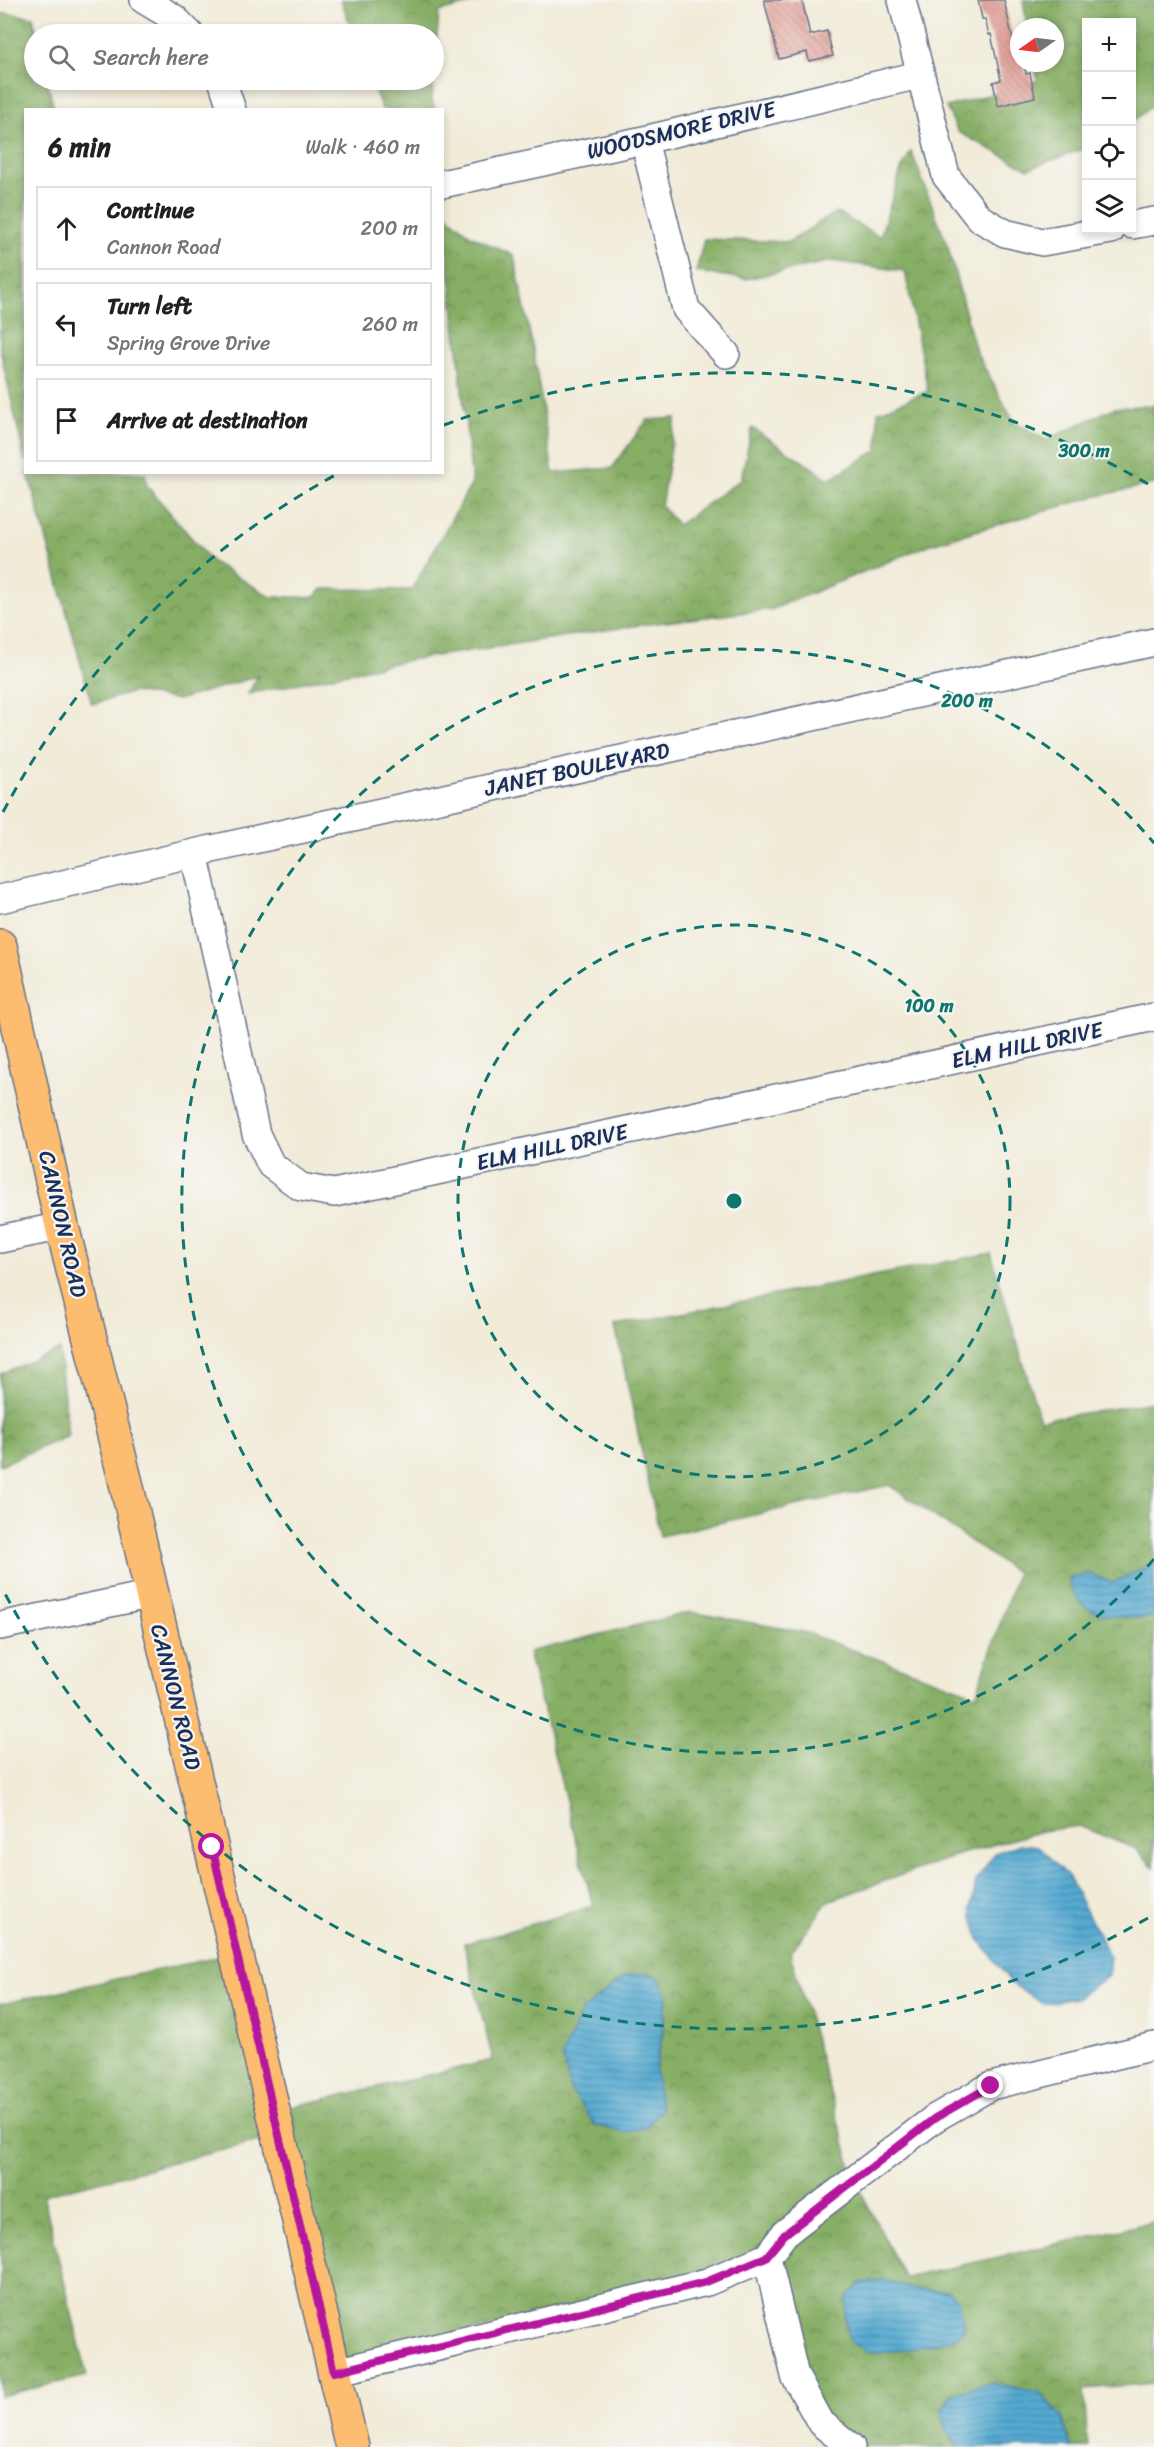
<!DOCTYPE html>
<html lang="en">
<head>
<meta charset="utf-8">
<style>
	:root { --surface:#fff; --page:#f6f6f6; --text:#202124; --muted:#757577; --line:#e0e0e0 }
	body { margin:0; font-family:Sriracha,sans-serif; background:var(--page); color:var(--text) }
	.controls { position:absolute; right:18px; top:18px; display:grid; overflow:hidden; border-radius:0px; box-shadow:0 3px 9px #0003 }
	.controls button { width:54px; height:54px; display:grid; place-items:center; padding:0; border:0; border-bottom:2px solid var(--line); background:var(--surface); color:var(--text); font:30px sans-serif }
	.compass { position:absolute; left:1010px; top:18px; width:54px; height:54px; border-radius:50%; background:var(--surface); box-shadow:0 3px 9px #0003; rotate:256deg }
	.stop { position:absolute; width:18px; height:18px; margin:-14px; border:4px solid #b5179e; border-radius:50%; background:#fff }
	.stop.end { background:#b5179e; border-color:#fff; box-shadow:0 2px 6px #0008 }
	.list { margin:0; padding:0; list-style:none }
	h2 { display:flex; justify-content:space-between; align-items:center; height:78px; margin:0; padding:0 24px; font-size:26px }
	h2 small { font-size:20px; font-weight:400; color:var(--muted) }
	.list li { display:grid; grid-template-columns:39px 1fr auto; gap:18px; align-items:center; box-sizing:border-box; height:84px; margin:0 12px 12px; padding:0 12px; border:2px solid var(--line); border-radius:0px }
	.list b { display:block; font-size:22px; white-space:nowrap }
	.list p { margin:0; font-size:20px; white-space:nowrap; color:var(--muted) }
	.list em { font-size:20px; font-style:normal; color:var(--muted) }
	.icon { flex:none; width:33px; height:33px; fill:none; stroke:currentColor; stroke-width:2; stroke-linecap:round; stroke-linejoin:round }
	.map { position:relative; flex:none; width:1154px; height:2447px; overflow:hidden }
	.search { position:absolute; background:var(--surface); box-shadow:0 3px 9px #0003; left:24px; top:24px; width:420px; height:66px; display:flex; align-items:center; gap:15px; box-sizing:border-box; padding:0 21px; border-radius:33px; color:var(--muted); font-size:22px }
	.panel { position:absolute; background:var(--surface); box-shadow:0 3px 9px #0003; left:24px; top:108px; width:420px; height:366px; border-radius:0px }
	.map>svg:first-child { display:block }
</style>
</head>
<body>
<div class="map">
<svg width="1154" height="2447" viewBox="0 0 1154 2447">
	<defs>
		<pattern id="forest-crowns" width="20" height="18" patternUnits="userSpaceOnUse" patternTransform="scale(1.5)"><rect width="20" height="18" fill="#86ae65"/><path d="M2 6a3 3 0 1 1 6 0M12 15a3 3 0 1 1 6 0" fill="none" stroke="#6d8e56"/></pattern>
		<pattern id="water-rules" width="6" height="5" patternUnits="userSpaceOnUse" patternTransform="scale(1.5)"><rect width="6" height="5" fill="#55aad1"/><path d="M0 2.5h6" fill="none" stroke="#468bad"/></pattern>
		<pattern id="building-back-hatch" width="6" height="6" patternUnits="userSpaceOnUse" patternTransform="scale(1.5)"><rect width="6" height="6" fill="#e09a91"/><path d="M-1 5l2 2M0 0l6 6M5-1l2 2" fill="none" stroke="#b57e7a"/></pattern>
	</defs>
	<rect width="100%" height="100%" fill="#f6f6f2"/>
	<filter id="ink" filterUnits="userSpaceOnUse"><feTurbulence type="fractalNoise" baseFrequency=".0167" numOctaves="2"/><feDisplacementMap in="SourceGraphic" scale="12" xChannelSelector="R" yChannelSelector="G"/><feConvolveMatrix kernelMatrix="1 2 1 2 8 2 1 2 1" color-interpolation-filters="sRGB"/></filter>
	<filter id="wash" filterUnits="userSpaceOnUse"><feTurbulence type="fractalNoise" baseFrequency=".008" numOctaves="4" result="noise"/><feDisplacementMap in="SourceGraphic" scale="24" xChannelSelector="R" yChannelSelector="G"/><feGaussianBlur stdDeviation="1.35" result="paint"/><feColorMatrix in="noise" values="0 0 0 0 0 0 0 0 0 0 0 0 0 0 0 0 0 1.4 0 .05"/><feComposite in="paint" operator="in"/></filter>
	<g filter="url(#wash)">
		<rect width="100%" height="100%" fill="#f1ebd8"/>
		<path fill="url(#forest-crowns)" stroke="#506e62" stroke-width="1.5" fill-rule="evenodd" d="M341,0H486L439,12L432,100L435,110L382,109L370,80H434V34H354Z
			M1023,0H1154V104L1132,122V22H1086V148L1028,169L958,132L946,107L1037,81L1034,63H1055V27H1027Z
			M5,13L33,17L37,34H34V80H47L54,109L26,110L25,461L0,349V15Z
			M911,151L948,247L976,352L1014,422L1046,440L1114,408L1154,405V484L1093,497L931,544L773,609L640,625L409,660L248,694L258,676L178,700L134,692L92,704L28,473H145L147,486L212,562L271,597H315L322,589L411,590L472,483L443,211L470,235L514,256L533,349L553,473L612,468L647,420L676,418L661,506L678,525L741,479L752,428L829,479L878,450V412L928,391L905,271L832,261L746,279L696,272L704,239L789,242L836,212L880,237L901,170Z
			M991,1253L1040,1420L1154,1402V1867L1136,1849L1079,1826L1042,1831L964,1853L828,1901L790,1953L855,2180L905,2278L1154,2222V2383L1084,2389L1088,2447H1071L1068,2436L950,2439L961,2447H851L821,2423L767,2257L341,2365L279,2136L43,2195L87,2376L0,2396V2004L237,1953L274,2111L493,2060L464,1944L593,1906L528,1652L691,1612L804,1632L976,1695L1017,1573L889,1485L660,1536L615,1326ZM661,1980C671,2009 661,2041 655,2071ZM884,2280L918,2290L948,2291L958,2301L848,2295L860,2284Z
			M59,1350L68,1436L0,1465V1374Z"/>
		<path fill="url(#water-rules)" stroke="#386c98" stroke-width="1.5" d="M1154,1563V1613L1149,1618C1116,1618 1074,1618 1069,1577L1091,1574L1112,1583Z
			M1020,1844L1038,1846L1068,1876L1110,1957L1108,1976L1076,1998L1043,2004L1011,1983L979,1939L971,1910L976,1881L995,1853Z
			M650,1973L661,1980L667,1996L663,2030L655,2071L661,2110L645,2128L624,2133L595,2125L571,2091L562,2056L582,2011L625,1976Z
			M884,2280L918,2290L948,2291L958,2300L964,2330L953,2339L908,2350L869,2352L851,2343L845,2322L848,2295L861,2284Z
			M989,2383L1039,2392L1062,2417L1071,2447H961C947,2437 944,2426 942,2409L953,2393Z"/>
		<g id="blocks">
			<path fill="url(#building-back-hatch)" d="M764,0H802L810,35L827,31L833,56L809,61L807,52L779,59Z
				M978,0H1004L1014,45L1019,44V63H1024L1026,74L1030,73L1035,97L998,106L993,82L1001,80L991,34L989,35L985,19H982Z"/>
		</g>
	</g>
	<g filter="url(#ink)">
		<use href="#blocks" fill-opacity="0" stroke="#667189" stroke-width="1.5"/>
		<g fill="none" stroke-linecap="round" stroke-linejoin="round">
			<g stroke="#667189" stroke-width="30">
				<path id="minor" d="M144,0L174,18L190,34
					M902,0L946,176L979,218L1005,233L1042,242L1111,230
					M222,80L232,110
					M644,140L686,309L726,354
					M442,184L644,140L919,75
					M1132,225L1154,221
					M194,853L256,1134L271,1165L301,1187L334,1193L1154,1017
					M0,899L194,853L1154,642
					M0,1239L62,1226
					M0,1626L153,1594
					M767,2257L795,2376L821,2423L851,2447
					M335,2372L707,2282L767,2257L785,2233L935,2118L991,2086L1154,2046"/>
			</g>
			<g stroke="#667189" stroke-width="36">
				<path id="major" d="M0,946L62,1226L126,1483L352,2447"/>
			</g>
			<use href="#minor" stroke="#fff" stroke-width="27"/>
			<use href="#major" stroke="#fcbd6f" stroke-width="33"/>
		</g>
	</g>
	<g fill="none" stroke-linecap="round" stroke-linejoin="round" filter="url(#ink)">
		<path stroke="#b5179e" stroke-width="8" d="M212,1847L334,2372L706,2282L766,2257L785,2234L935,2118L991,2086"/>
	</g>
	<g fill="none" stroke="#0f766e" stroke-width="3" stroke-dasharray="10 8">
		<circle cx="734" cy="1201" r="276"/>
		<path d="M1154 1559A552 552 0 1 1 1154 843"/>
		<path d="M1148 1918A828 828 0 0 1 3 1590M3 812A828 828 0 0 1 339 473M444 425A828 828 0 0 1 1148 484"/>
	</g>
	<g text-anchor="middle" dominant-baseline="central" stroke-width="4.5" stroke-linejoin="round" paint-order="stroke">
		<g font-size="22" fill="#1b2f5e" stroke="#f6f6f2">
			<text transform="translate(681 130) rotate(-13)">WOODSMORE DRIVE</text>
			<text transform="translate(577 769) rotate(-12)">JANET BOULEVARD</text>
			<text transform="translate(1027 1045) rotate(-12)">ELM HILL DRIVE</text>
			<text transform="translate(552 1147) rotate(-12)">ELM HILL DRIVE</text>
			<text transform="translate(63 1224) rotate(77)">CANNON ROAD</text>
			<text transform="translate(176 1697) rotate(76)">CANNON ROAD</text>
		</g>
	</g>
	<circle cx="734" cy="1201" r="9" fill="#0f766e" stroke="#f6f6f2" stroke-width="3"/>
	<g font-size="18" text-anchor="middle" font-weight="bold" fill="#0f766e" stroke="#f6f6f2" stroke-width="4.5" stroke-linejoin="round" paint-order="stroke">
		<text x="1084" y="457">300 m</text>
		<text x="967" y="707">200 m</text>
		<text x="929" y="1012">100 m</text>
	</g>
</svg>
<div class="controls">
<button>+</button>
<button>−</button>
<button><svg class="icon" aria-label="locate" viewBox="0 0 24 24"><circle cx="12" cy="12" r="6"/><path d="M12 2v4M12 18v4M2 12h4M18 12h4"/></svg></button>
<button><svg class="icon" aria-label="layers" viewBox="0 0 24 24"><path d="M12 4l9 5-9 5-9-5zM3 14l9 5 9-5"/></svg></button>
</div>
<svg class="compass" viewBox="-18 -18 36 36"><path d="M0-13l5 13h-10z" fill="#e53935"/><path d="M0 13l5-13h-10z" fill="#757577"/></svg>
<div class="stop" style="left:212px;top:1847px"></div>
<div class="stop end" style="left:991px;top:2086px"></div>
<div class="search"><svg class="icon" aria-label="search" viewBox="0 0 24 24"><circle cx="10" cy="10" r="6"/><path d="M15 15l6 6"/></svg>Search here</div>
<section class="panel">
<h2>6 min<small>Walk · 460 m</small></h2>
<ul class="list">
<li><svg class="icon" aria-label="ahead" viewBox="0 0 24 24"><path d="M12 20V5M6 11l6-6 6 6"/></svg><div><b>Continue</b><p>Cannon Road</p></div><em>200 m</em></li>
<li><svg class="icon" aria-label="left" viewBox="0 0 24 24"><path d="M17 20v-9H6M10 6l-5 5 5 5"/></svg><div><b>Turn left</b><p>Spring Grove Drive</p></div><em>260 m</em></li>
<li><svg class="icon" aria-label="arrive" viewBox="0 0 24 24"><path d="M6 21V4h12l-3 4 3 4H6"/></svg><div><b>Arrive at destination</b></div></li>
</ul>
</section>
</div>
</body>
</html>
